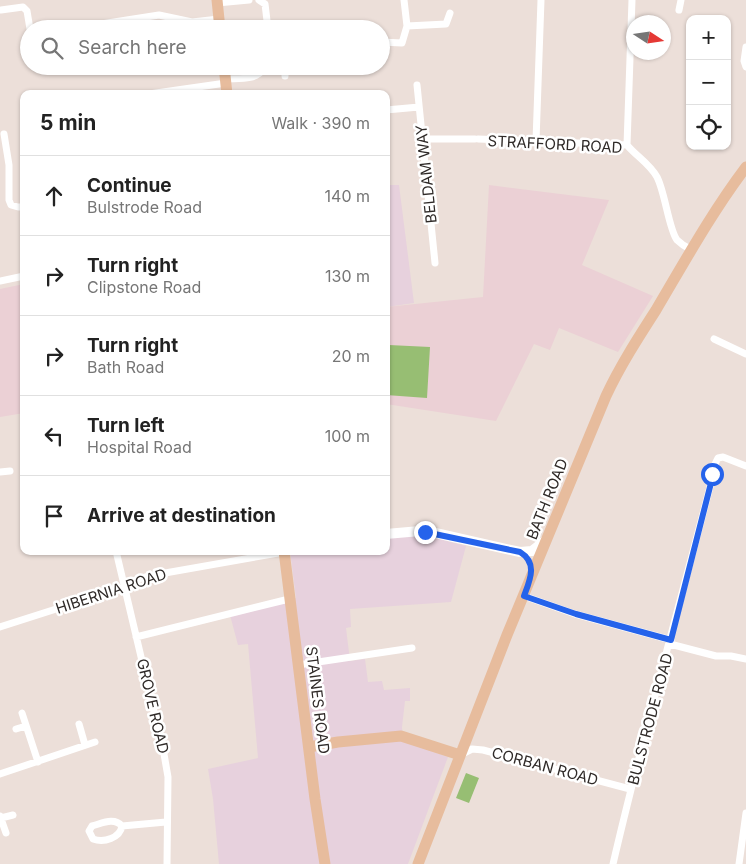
<!DOCTYPE html>
<html lang="en">
<head>
<meta charset="utf-8">
<style>
	:root { --surface:#fff; --page:#f2f2f2; --text:#222; --muted:#767676; --line:#e0e0e0 }
	body { margin:0; font-family:Inter,sans-serif; background:var(--page); color:var(--text) }
	.controls { position:absolute; right:15px; top:15px; display:grid; overflow:hidden; border-radius:10px; box-shadow:0 1px 4px #0004 }
	.controls button { width:45px; height:45px; display:grid; place-items:center; padding:0; border:0; border-bottom:1px solid var(--line); background:var(--surface); color:var(--text); font:25px sans-serif }
	.compass { position:absolute; left:626px; top:15px; width:45px; height:45px; border-radius:50%; background:var(--surface); box-shadow:0 1px 4px #0004; rotate:102deg }
	.stop { position:absolute; width:15px; height:15px; margin:-11px; border:4px solid #2563eb; border-radius:50%; background:#fff }
	.stop.end { background:#2563eb; border-color:#fff; box-shadow:0 1px 5px #0008 }
	.list { margin:0; padding:0; list-style:none }
	h2 { display:flex; justify-content:space-between; align-items:center; height:65px; margin:0; padding:0 20px; font-size:21px }
	h2 small { font-size:16px; font-weight:400; color:var(--muted) }
	.list li { display:grid; grid-template-columns:32px 1fr auto; gap:15px; align-items:center; box-sizing:border-box; height:80px; padding:0 20px; border-top:1px solid var(--line) }
	.list b { display:block; font-size:19px; white-space:nowrap }
	.list p { margin:0; font-size:16px; white-space:nowrap; color:var(--muted) }
	.list em { font-size:16px; font-style:normal; color:var(--muted) }
	.icon { flex:none; width:28px; height:28px; fill:none; stroke:currentColor; stroke-width:2; stroke-linecap:round; stroke-linejoin:round }
	.map { position:relative; flex:none; width:746px; height:864px; overflow:hidden }
	.search { position:absolute; background:var(--surface); box-shadow:0 1px 4px #0004; left:20px; top:20px; width:370px; height:55px; display:flex; align-items:center; gap:12px; box-sizing:border-box; padding:0 18px; border-radius:28px; color:var(--muted); font-size:19px }
	.panel { position:absolute; background:var(--surface); box-shadow:0 1px 4px #0004; left:20px; top:90px; width:370px; height:465px; border-radius:10px }
	.map>svg:first-child { display:block }
</style>
</head>
<body>
<div class="map">
<svg width="746" height="864" viewBox="0 0 746 864">
	<rect width="100%" height="100%" fill="#ecdfd9"/>
	<path fill="#e7d1dd" d="M386,185H399L414,303L386,307Z
		M424,535L466,546L451,602L350,609L351,627L346,628L350,661L365,659L368,682L382,681L384,690L410,688V701H405L402,727L403,741L448,757L408,864H219L213,799L208,769L258,758L248,644L238,645L230,615L296,598L290,551H386V537Z"/>
	<path fill="#ebd0d5" d="M489,185L609,200L582,265L653,296L618,352L559,328L550,350L534,344L496,421L386,404V307L483,297Z
		M24,284V413L0,417V289Z"/>
	<path fill="#97be73" d="M389,345L430,347L427,398L386,395Z
		M466,773L479,778L469,803L456,798Z"/>
	<g fill="none" stroke-linecap="round" stroke-linejoin="round">
		<path stroke="#fff" stroke-width="7" d="M259,0L265,4L268,29
			M217,3L249,0
			M1,10L23,7L27,11L30,29
			M679,10L681,0
			M407,26L446,24L450,13
			M69,29L159,15L192,22L219,19
			M381,42L402,43L407,26L404,0
			M746,47L744,61L746,67
			M225,79C239,78 254,81 264,69L285,67V76
			M417,85L435,263
			M149,94L226,83
			M386,110L419,107
			M4,134L9,165V200L11,205L18,207H24
			M422,139H475
			M478,139L627,145C636,156 649,163 657,177C665,192 669,230 677,240C681,244 686,247 690,249
			M536,141L541,0
			M627,145L632,0
			M0,281L24,276
			M714,339L746,354
			M0,472L10,471
			M116,551L164,754L168,777L167,864
			M524,596L575,614L671,640
			M0,627L125,587L136,580L148,576L284,552
			M136,637L289,599
			M670,644L716,656H731L746,659
			M298,665L412,648
			M22,713L38,762
			M79,724L85,745
			M16,729L26,726
			M460,755L472,749L483,750L630,789
			M0,774L95,742
			M0,816L6,833
			M1,818L13,815
			M122,826C114,817 103,823 92,826L89,831L93,839C104,843 120,838 122,826L166,822
			M613,864C643,735 679,607 712,479L713,468L718,458L723,457L746,466
			M739,864L746,813"/>
		<path stroke="#fff" stroke-width="10" d="M386,534L420,531L431,532L520,552L532,551L546,540"/>
		<path stroke="#e7bc9d" stroke-width="11" d="M217,0L220,29
			M224,66L227,94
			M284,551L315,799L325,864
			M309,747L338,742L401,736L460,755
			M418,864L507,635L606,396C620,366 638,338 656,310C685,261 712,212 746,167"/>
	</g>
	<g fill="none" stroke-linecap="round" stroke-linejoin="round">
		<path stroke="#2563eb" stroke-width="6" d="M425,532L520,552C538,563 530,580 524,596L576,614L671,640L712,479V474"/>
	</g>
	<g text-anchor="middle" dominant-baseline="central" stroke-width="5" stroke-linejoin="round" paint-order="stroke">
		<g font-size="15" fill="#2f2a28" stroke="#fff">
			<text transform="translate(555 144) rotate(3)">STRAFFORD ROAD</text>
			<text transform="translate(426 174) rotate(-96)">BELDAM WAY</text>
			<text transform="translate(547 499) rotate(-68)">BATH ROAD</text>
			<text transform="translate(111 591) rotate(-18)">HIBERNIA ROAD</text>
			<text transform="translate(318 700) rotate(83)">STAINES ROAD</text>
			<text transform="translate(153 706) rotate(77)">GROVE ROAD</text>
			<text transform="translate(650 719) rotate(-75)">BULSTRODE ROAD</text>
			<text transform="translate(545 766) rotate(15)">CORBAN ROAD</text>
		</g>
	</g>
</svg>
<div class="controls">
<button>+</button>
<button>−</button>
<button><svg class="icon" aria-label="locate" viewBox="0 0 24 24"><circle cx="12" cy="12" r="6"/><path d="M12 2v4M12 18v4M2 12h4M18 12h4"/></svg></button>
</div>
<svg class="compass" viewBox="-18 -18 36 36"><path d="M0-13l5 13h-10z" fill="#e53935"/><path d="M0 13l5-13h-10z" fill="#767676"/></svg>
<div class="stop" style="left:712px;top:474px"></div>
<div class="stop end" style="left:425px;top:532px"></div>
<div class="search"><svg class="icon" aria-label="search" viewBox="0 0 24 24"><circle cx="10" cy="10" r="6"/><path d="M15 15l6 6"/></svg>Search here</div>
<section class="panel">
<h2>5 min<small>Walk · 390 m</small></h2>
<ul class="list">
<li><svg class="icon" aria-label="ahead" viewBox="0 0 24 24"><path d="M12 20V5M6 11l6-6 6 6"/></svg><div><b>Continue</b><p>Bulstrode Road</p></div><em>140 m</em></li>
<li><svg class="icon" aria-label="right" viewBox="0 0 24 24"><path d="M7 20v-9h11M14 6l5 5-5 5"/></svg><div><b>Turn right</b><p>Clipstone Road</p></div><em>130 m</em></li>
<li><svg class="icon" aria-label="right" viewBox="0 0 24 24"><path d="M7 20v-9h11M14 6l5 5-5 5"/></svg><div><b>Turn right</b><p>Bath Road</p></div><em>20 m</em></li>
<li><svg class="icon" aria-label="left" viewBox="0 0 24 24"><path d="M17 20v-9H6M10 6l-5 5 5 5"/></svg><div><b>Turn left</b><p>Hospital Road</p></div><em>100 m</em></li>
<li><svg class="icon" aria-label="arrive" viewBox="0 0 24 24"><path d="M6 21V4h12l-3 4 3 4H6"/></svg><div><b>Arrive at destination</b></div></li>
</ul>
</section>
</div>
</body>
</html>
